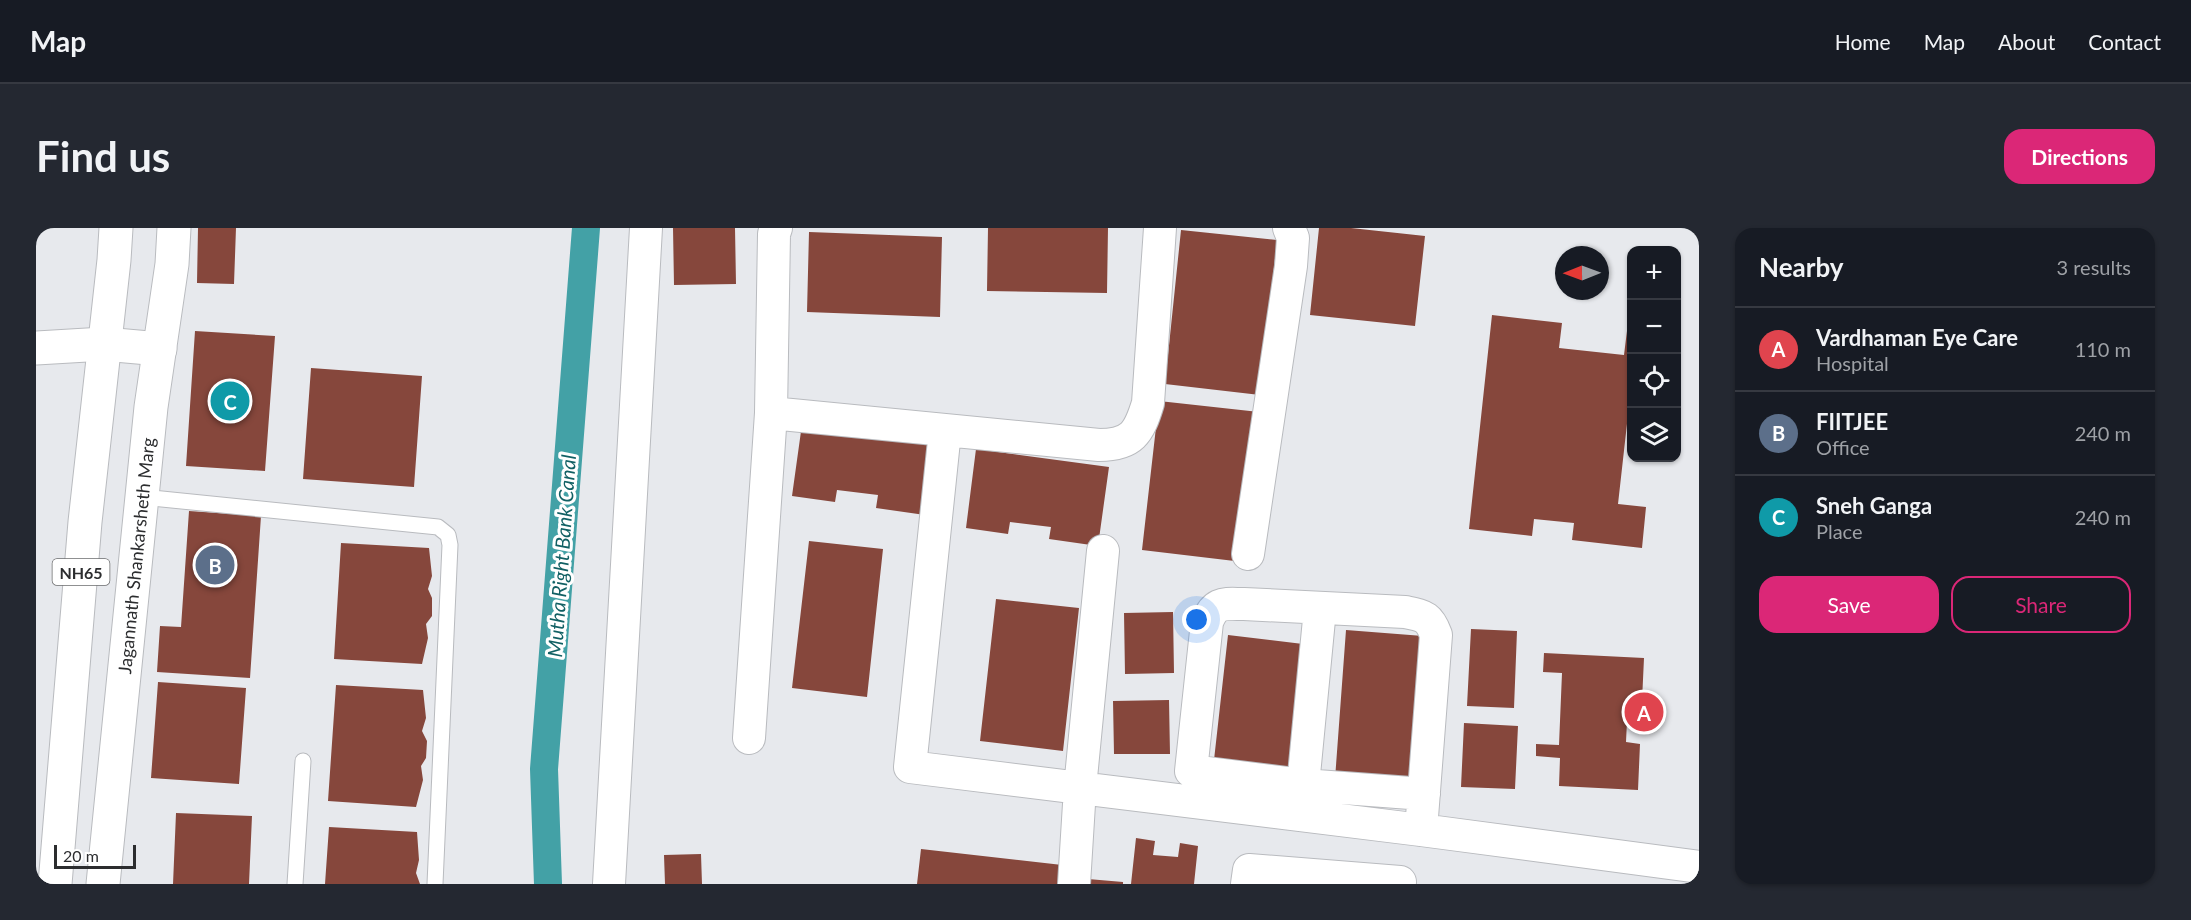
<!DOCTYPE html>
<html lang="en">
<head>
<meta charset="utf-8">
<style>
	:root { --surface:#171b24; --page:#242831; --text:#f1f3f6; --muted:#9ea1a6; --line:#363941; --accent:#db2777 }
	body { margin:0; font-family:Lato,sans-serif; background:var(--page); color:var(--text) }
	.controls { position:absolute; right:18px; top:18px; display:grid; overflow:hidden; border-radius:12px; box-shadow:0 2px 4px #0004 }
	.controls button { width:54px; height:54px; display:grid; place-items:center; padding:0; border:0; border-bottom:2px solid var(--line); background:var(--surface); color:var(--text); font:30px sans-serif }
	.compass { position:absolute; left:1519px; top:18px; width:54px; height:54px; border-radius:50%; background:var(--surface); box-shadow:0 2px 4px #0004; rotate:269deg }
	.scale { position:absolute; left:18px; bottom:15px; width:82px; box-sizing:border-box; padding-left:6px; border:3px solid #2c2d2f; border-top:0; font-size:16px; line-height:21px; white-space:nowrap; color:#2c2d2f; -webkit-text-stroke:4px #fff; paint-order:stroke }
	.you { position:absolute; left:1161px; top:392px; width:21px; height:21px; margin:-15px; border:4px solid #fff; border-radius:50%; background:#1a73e8; box-shadow:0 0 0 9px #1a73e833 }
	.badge { display:grid; place-items:center; width:39px; height:39px; border-radius:50%; background:var(--accent); color:#fff; font-size:20px; font-weight:700 }
	.pin { position:absolute; translate:-50% -50%; border:3px solid #fff; box-shadow:0 2px 6px #0006 }
	.list { margin:0; padding:0; list-style:none }
	h2 { display:flex; justify-content:space-between; align-items:center; height:78px; margin:0; padding:0 24px; font-size:26px }
	h2 small { font-size:20px; font-weight:400; color:var(--muted) }
	.list li { display:grid; grid-template-columns:39px 1fr auto; gap:18px; align-items:center; box-sizing:border-box; height:84px; padding:0 24px; border-top:2px solid var(--line) }
	.list b { display:block; font-size:22px; white-space:nowrap }
	.list p { margin:0; font-size:20px; white-space:nowrap; color:var(--muted) }
	.list em { font-size:20px; font-style:normal; color:var(--muted) }
	.actions { display:flex; gap:12px; padding:18px 24px }
	.actions a { flex:1; padding:14px 0; border:2px solid var(--accent); border-radius:18px; text-align:center; font-size:21px; color:var(--accent) }
	.actions .main { background:var(--accent); color:#fff }
	.icon { flex:none; width:33px; height:33px; fill:none; stroke:currentColor; stroke-width:2; stroke-linecap:round; stroke-linejoin:round }
	.map { position:relative; flex:none; width:1663px; height:656px; overflow:hidden; border-radius:18px }
	header { display:flex; align-items:center; gap:36px; box-sizing:border-box; height:84px; padding:0 30px; background:var(--surface); border-bottom:2px solid var(--line) }
	header strong { font-size:28px }
	nav { display:flex; gap:33px; margin-inline-start:auto; font-size:21px }
	.intro { display:flex; align-items:center; justify-content:space-between; box-sizing:border-box; height:144px; padding:0 36px }
	h1 { margin:0; font-size:42px }
	.button { padding:15px 27px; border-radius:18px; background:var(--accent); color:#fff; font-size:21px; font-weight:700 }
	main { display:flex; gap:36px; padding:0 36px }
	aside { flex:1; background:var(--surface); border-radius:18px; box-shadow:0 2px 4px #0004 }
	.map>svg:first-child { display:block }
</style>
</head>
<body>
<header>
<strong>Map</strong>
<nav><a>Home</a><a>Map</a><a>About</a><a>Contact</a></nav>
</header>
<div class="intro"><h1>Find us</h1><a class="button">Directions</a></div>
<main>
<div class="map">
<svg width="1663" height="656" viewBox="0 0 1663 656">
	<rect width="100%" height="100%" fill="#e7e9ed"/>
	<g fill="none" stroke-linecap="round" stroke-linejoin="round">
		<path stroke="#43a1a6" stroke-width="28" d="M512,656L508,541L550,0"/>
	</g>
	<path fill="#86473c" d="M162,0H200L198,56L161,55Z
		M637,0H699L700,56L638,57Z
		M952,0H1072L1071,65L951,63Z
		M1283,0H1315L1389,8L1379,98L1274,87Z
		M1145,2L1241,12L1224,167L1129,156Z
		M773,4L906,9L904,89L771,84Z
		M1456,87L1526,95L1523,120L1588,127L1591,103H1596V179L1593,178L1582,276L1610,279L1606,320L1536,312L1538,295L1498,291L1496,308L1433,301Z
		M159,103L239,108L229,243L150,238Z
		M275,140L386,148L378,259L267,251Z
		M1123,173L1223,184L1207,334L1106,322Z
		M767,189L900,207L889,287L840,280L842,267L801,262L799,274L756,268Z
		M940,221L1073,239L1062,318L1013,311L1015,299L974,294L972,306L930,300Z
		M153,283L225,288L214,450L121,444L124,398L145,399Z
		M773,313L847,321L831,469L756,460Z
		M305,315L393,320L396,348L392,361L396,370V388L390,396L392,410L386,436L298,431Z
		M960,371L1043,380L1027,523L944,513Z
		M1137,384L1138,445L1089,446L1088,385Z
		M1435,401L1481,403L1478,480L1431,478Z
		M1310,402L1387,408L1376,557L1299,551Z
		M1192,407L1267,416L1252,549L1177,541Z
		M1508,425L1608,430L1606,473L1592,472L1590,514L1604,516L1602,562L1523,558L1524,530L1500,528V516L1523,517L1526,445L1507,444Z
		M122,454L210,460L203,556L115,550Z
		M300,457L387,462L390,490L386,503L391,513L390,530L385,538L387,552L380,579L292,573Z
		M1133,472L1134,526H1078L1077,473Z
		M1428,495L1482,498L1479,561L1425,559Z
		M140,585L216,588L213,656H137Z
		M293,599L381,604L383,632L380,645L384,656H289Z
		M1100,610L1119,613L1117,627L1142,629L1144,615L1162,618L1158,656H1095Z
		M885,621L1035,638L1032,656H881Z
		M665,626L666,656H629L628,627Z
		M1052,651L1087,654V656H1051Z"/>
	<g fill="none" stroke-linecap="round" stroke-linejoin="round">
		<g stroke="#b9bbbf" stroke-width="17">
			<path id="service" d="M106,269L402,299L412,307L414,317L399,656
				M259,656L267,533"/>
		</g>
		<g stroke="#b9bbbf" stroke-width="34">
			<path id="minor" d="M735,185L1063,217C1096,217 1103,205 1112,175L1124,0
				M909,203L874,539L1385,602L1663,639
				M1212,326L1255,38L1257,10L1253,0
				M713,510L735,185L738,6L740,0
				M1267,557L1284,381
				M1385,602L1400,407C1393,388 1388,388 1369,384L1208,376C1188,376 1179,373 1171,394L1155,543L1267,557L1388,566
				M573,656L610,0
				M1038,656L1044,560L1067,323
				M1211,656L1213,642L1364,654"/>
		</g>
		<g stroke="#b9bbbf" stroke-width="35">
			<path id="tertiary" d="M0,120L68,116L124,121"/>
		</g>
		<g stroke="#b9bbbf" stroke-width="35">
			<g id="trunk">
				<path d="M19,656L49,294L78,32L80,0"/>
				<path id="s1" d="M67,656L115,179L136,36L138,0"/>
			</g>
		</g>
		<use href="#service" stroke="#fff" stroke-width="15"/>
		<use href="#minor" stroke="#fff" stroke-width="32"/>
		<use href="#tertiary" stroke="#fff" stroke-width="33"/>
		<use href="#trunk" stroke="#fff" stroke-width="33"/>
	</g>
	<g text-anchor="middle" dominant-baseline="central" stroke-width="6" stroke-linejoin="round" paint-order="stroke">
		<rect fill="#fff" stroke="#6b6c6d" stroke-width="1.5" x="16.5" y="331" width="57" height="26" rx="4.5"/>
		<g font-size="16" font-weight="bold" fill="#2c2d2f">
			<text x="45" y="344">NH65</text>
		</g>
		<g font-size="18" fill="#2c2d2f" stroke="#fff">
			<text stroke="none"><textPath href="#s1" startOffset="330">Jagannath Shankarsheth Marg</textPath></text>
		</g>
		<g font-size="20" font-style="italic" fill="#116064" stroke="#fff">
			<text transform="translate(525 328) rotate(-86)">Mutha Right Bank Canal</text>
		</g>
	</g>
</svg>
<div class="controls">
<button>+</button>
<button>−</button>
<button><svg class="icon" aria-label="locate" viewBox="0 0 24 24"><circle cx="12" cy="12" r="6"/><path d="M12 2v4M12 18v4M2 12h4M18 12h4"/></svg></button>
<button><svg class="icon" aria-label="layers" viewBox="0 0 24 24"><path d="M12 4l9 5-9 5-9-5zM3 14l9 5 9-5"/></svg></button>
</div>
<svg class="compass" viewBox="-18 -18 36 36"><path d="M0-13l5 13h-10z" fill="#e53935"/><path d="M0 13l5-13h-10z" fill="#9ea1a6"/></svg>
<div class="scale">20 m</div>
<div class="you"></div>
<div class="pin badge" style="left:1608px;top:484px;background:#e0444e">A</div>
<div class="pin badge" style="left:179px;top:337px;background:#5c6f8a">B</div>
<div class="pin badge" style="left:194px;top:173px;background:#0f9aa8">C</div>
</div>
<aside>
<h2>Nearby<small>3 results</small></h2>
<ul class="list">
<li><span class="badge" style="background:#e0444e">A</span><div><b>Vardhaman Eye Care</b><p>Hospital</p></div><em>110 m</em></li>
<li><span class="badge" style="background:#5c6f8a">B</span><div><b>FIITJEE</b><p>Office</p></div><em>240 m</em></li>
<li><span class="badge" style="background:#0f9aa8">C</span><div><b>Sneh Ganga</b><p>Place</p></div><em>240 m</em></li>
</ul>
<div class="actions"><a class="main">Save</a><a>Share</a></div>
</aside>
</main>
</body>
</html>
